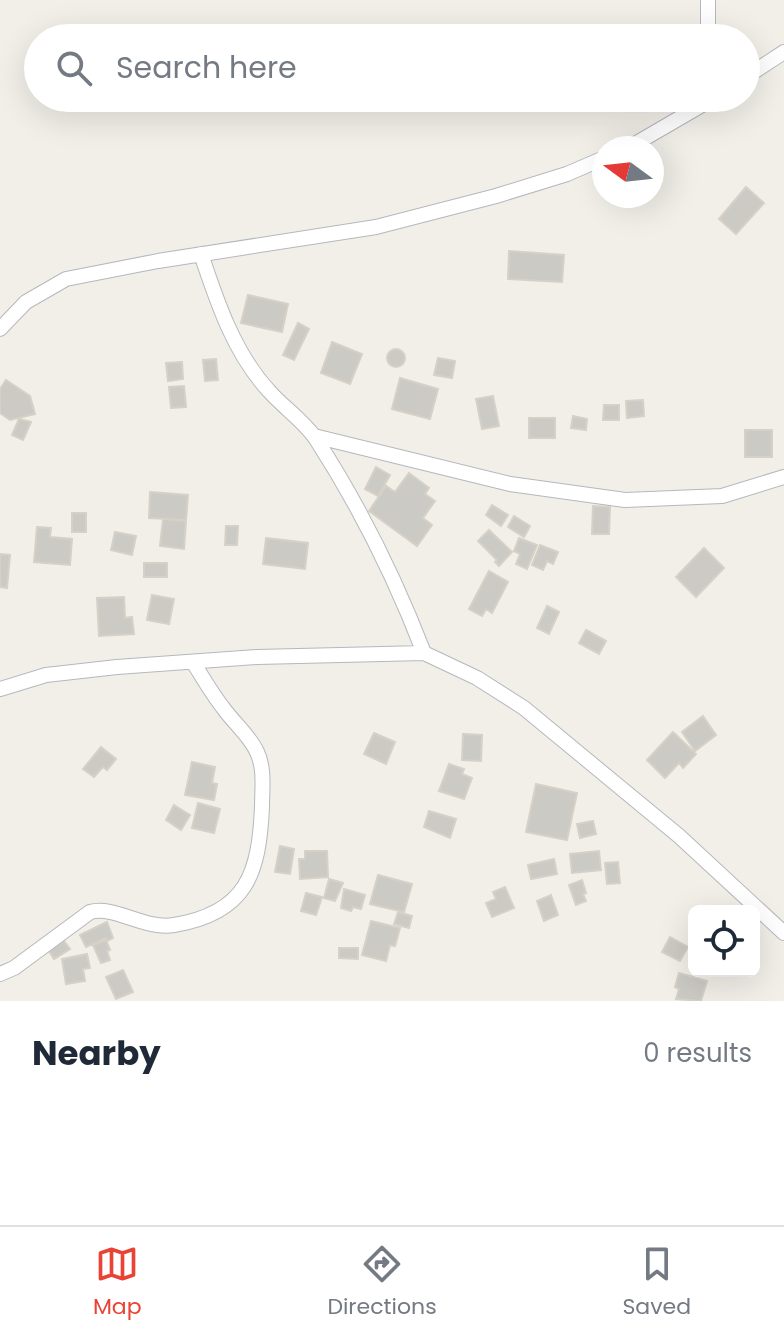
<!DOCTYPE html>
<html lang="en">
<head>
<meta charset="utf-8">
<style>
	:root { --surface:#fff; --page:#f2f2f3; --text:#1f2937; --muted:#747a83; --line:#e0e1e3; --accent:#ea4335 }
	body { margin:0; font-family:Poppins,sans-serif; background:var(--page); color:var(--text) }
	.controls { position:absolute; right:24px; bottom:24px; display:grid; overflow:hidden; border-radius:12px; box-shadow:0 8px 32px #0002 }
	.controls button { width:72px; height:72px; display:grid; place-items:center; padding:0; border:0; border-bottom:2px solid var(--line); background:var(--surface); color:var(--text); font:40px sans-serif }
	.compass { position:absolute; left:592px; top:136px; width:72px; height:72px; border-radius:50%; background:var(--surface); box-shadow:0 8px 32px #0002; rotate:285deg }
	.list { margin:0; padding:0; list-style:none }
	h2 { display:flex; justify-content:space-between; align-items:center; height:104px; margin:0; padding:0 32px; font-size:34px }
	h2 small { font-size:26px; font-weight:400; color:var(--muted) }
	.icon { flex:none; width:44px; height:44px; fill:none; stroke:currentColor; stroke-width:2; stroke-linecap:round; stroke-linejoin:round }
	.map { position:relative; flex:none; width:784px; height:1001px; overflow:hidden }
	.search { position:absolute; background:var(--surface); box-shadow:0 8px 32px #0002; left:24px; right:24px; top:24px; height:88px; display:flex; align-items:center; gap:20px; box-sizing:border-box; padding:0 28px; border-radius:44px; color:var(--muted); font-size:30px }
	.sheet { height:224px; background:var(--surface) }
	nav { display:flex; justify-content:space-around; align-items:center; box-sizing:border-box; height:112px; border-top:2px solid var(--line); background:var(--surface); font-size:22px; color:var(--muted) }
	nav a { display:grid; justify-items:center; gap:4px }
	nav .on { color:var(--accent) }
	.map>svg:first-child { display:block }
</style>
</head>
<body>
<div class="map">
<svg width="784" height="1001" viewBox="0 0 784 1001">
	<rect width="100%" height="100%" fill="#f1efe8"/>
	<path fill="#cccac5" stroke="#d6d1c6" stroke-width="2" d="M639,26L641,38H613L612,31Z
		M746,187L764,203L736,234L719,219Z
		M509,251L564,255L562,282L508,279Z
		M248,295L288,304L282,332L241,323Z
		M298,323L309,329L294,360L283,355Z
		M332,342L362,354L350,384L321,373Z
		M387 358a9 9 0 1 1 18 0a9 9 0 1 1-18 0Z
		M438,358L455,361L452,378L434,375Z
		M216,359L218,380L205,381L203,360Z
		M182,362L183,379L168,381L166,363Z
		M400,378L438,389L430,419L392,409Z
		M6,380L30,396L35,414L10,420L0,413V389Z
		M184,386L186,407L171,408L169,387Z
		M493,396L499,426L482,429L476,399Z
		M643,400L644,416L627,418L626,401Z
		M604,405H619V420H603Z
		M573,416L587,419L586,430L571,428Z
		M529,418H555V438H529Z
		M19,419L31,422L23,440L12,435Z
		M745,430H772V457H745Z
		M376,467L390,475L378,496L365,489Z
		M409,473L429,488L425,494L435,501L423,518L432,525L417,546L369,511L386,486L395,492Z
		M150,492L188,495L186,520L149,518Z
		M492,505L508,515L501,526L486,515Z
		M593,506L610,507L609,534H592Z
		M72,513H86V532H72Z
		M514,516L530,526L524,537L508,527Z
		M163,519L186,521L184,549L160,546Z
		M226,526H238L237,545H225Z
		M37,527L51,528L50,537L72,539L70,565L34,562Z
		M489,530L512,552L499,566L495,562L497,560L478,541Z
		M115,532L136,536L132,555L111,550Z
		M266,538L308,543L305,569L263,564Z
		M519,538L537,545L527,569L516,564L520,554L514,551Z
		M540,545L558,552L553,564L547,561L543,570L532,565Z
		M704,548L724,568L696,597L676,577Z
		M0,554L10,555L7,588L0,587Z
		M144,563H167V577H144Z
		M489,571L508,582L492,613L486,609L482,616L469,609Z
		M152,595L174,599L169,624L147,620Z
		M124,597L125,618L132,617L134,634L99,636L97,598Z
		M547,606L559,612L549,634L537,628Z
		M586,630L606,641L599,654L579,643Z
		M703,716L716,735L695,751L682,732Z
		M673,732L696,754L683,768L679,763L665,778L647,760Z
		M374,733L395,742L386,764L364,754Z
		M463,734L482,735L481,761L462,760Z
		M101,747L116,759L107,770L103,767L94,777L83,769Z
		M192,762L215,767L212,783L217,784L214,800L185,795Z
		M449,764L464,769L462,774L472,778L464,799L439,791Z
		M536,784L577,793L567,840L526,832Z
		M198,803L220,809L214,833L192,828Z
		M174,805L190,815L181,830L166,820Z
		M429,811L456,819L450,838L424,827Z
		M593,821L596,834L580,838L577,824Z
		M280,846L294,849L290,874L275,872Z
		M305,851H327L328,877L300,879L299,859H305Z
		M599,851L601,870L572,873L570,854Z
		M554,859L557,874L531,879L528,865Z
		M618,862L620,883L607,884L605,863Z
		M378,875L412,884L404,912L370,904Z
		M329,879L343,883L335,901L324,898Z
		M582,880L586,893L583,894L586,901L576,905L569,885Z
		M505,887L514,908L492,917L486,903L496,899L493,892Z
		M344,889L365,895L361,909L353,907L351,911L341,908Z
		M306,893L322,897L316,915L301,911Z
		M551,895L558,915L544,921L537,901Z
		M398,912L412,916L409,928L394,924Z
		M371,921L400,928L395,946L390,945L386,961L362,955Z
		M107,922L113,938L107,941L106,938L86,947L80,935Z
		M670,937L688,947L680,961L662,952Z
		M106,940L110,950L107,951L110,960L101,963L93,945Z
		M64,941L70,949L54,959L49,951Z
		M339,948H358V959L339,958Z
		M87,954L90,968L83,969L85,981L66,984L62,959Z
		M123,970L133,992L116,999L106,977Z
		M679,973L707,981L701,1001L676,999L679,989L675,987Z"/>
	<g fill="none" stroke-linecap="round" stroke-linejoin="round">
		<g stroke="#b5b8bc" stroke-width="16">
			<path id="street" d="M708,0V38
				M746,77L784,52
				M628,148L714,98
				M201,254C217,302 234,353 269,391C283,407 304,421 316,439C360,507 395,578 424,653
				M0,329L26,302L66,279L158,261L376,227L496,196L567,174L604,158
				M314,436L510,484L625,500L722,496L784,477
				M0,689L46,675L117,667L257,657L424,653L477,678L524,708L679,836L784,933
				M0,974L14,968L90,912C115,905 144,930 174,925C247,913 259,873 262,807C262,789 265,769 257,752C250,736 234,723 224,709C212,694 203,678 193,662"/>
		</g>
		<use href="#street" stroke="#fff" stroke-width="14"/>
	</g>
</svg>
<div class="controls">
<button><svg class="icon" aria-label="locate" viewBox="0 0 24 24"><circle cx="12" cy="12" r="6"/><path d="M12 2v4M12 18v4M2 12h4M18 12h4"/></svg></button>
</div>
<svg class="compass" viewBox="-18 -18 36 36"><path d="M0-13l5 13h-10z" fill="#e53935"/><path d="M0 13l5-13h-10z" fill="#747a83"/></svg>
<div class="search"><svg class="icon" aria-label="search" viewBox="0 0 24 24"><circle cx="10" cy="10" r="6"/><path d="M15 15l6 6"/></svg>Search here</div>
</div>
<section class="sheet">
<h2>Nearby<small>0 results</small></h2>
<ul class="list">
</ul>
</section>
<nav>
<a class="on"><svg class="icon" aria-label="map" viewBox="0 0 24 24"><path d="M3 6l6-2 6 2 6-2v14l-6 2-6-2-6 2zM9 4v14M15 6v14"/></svg>Map</a>
<a><svg class="icon" aria-label="directions" viewBox="0 0 24 24"><path d="M12 3l9 9-9 9-9-9zM9 14v-3h6M13 9l2 2-2 2"/></svg>Directions</a>
<a><svg class="icon" aria-label="saved" viewBox="0 0 24 24"><path d="M7 4h10v16l-5-4-5 4z"/></svg>Saved</a>
</nav>
</body>
</html>
